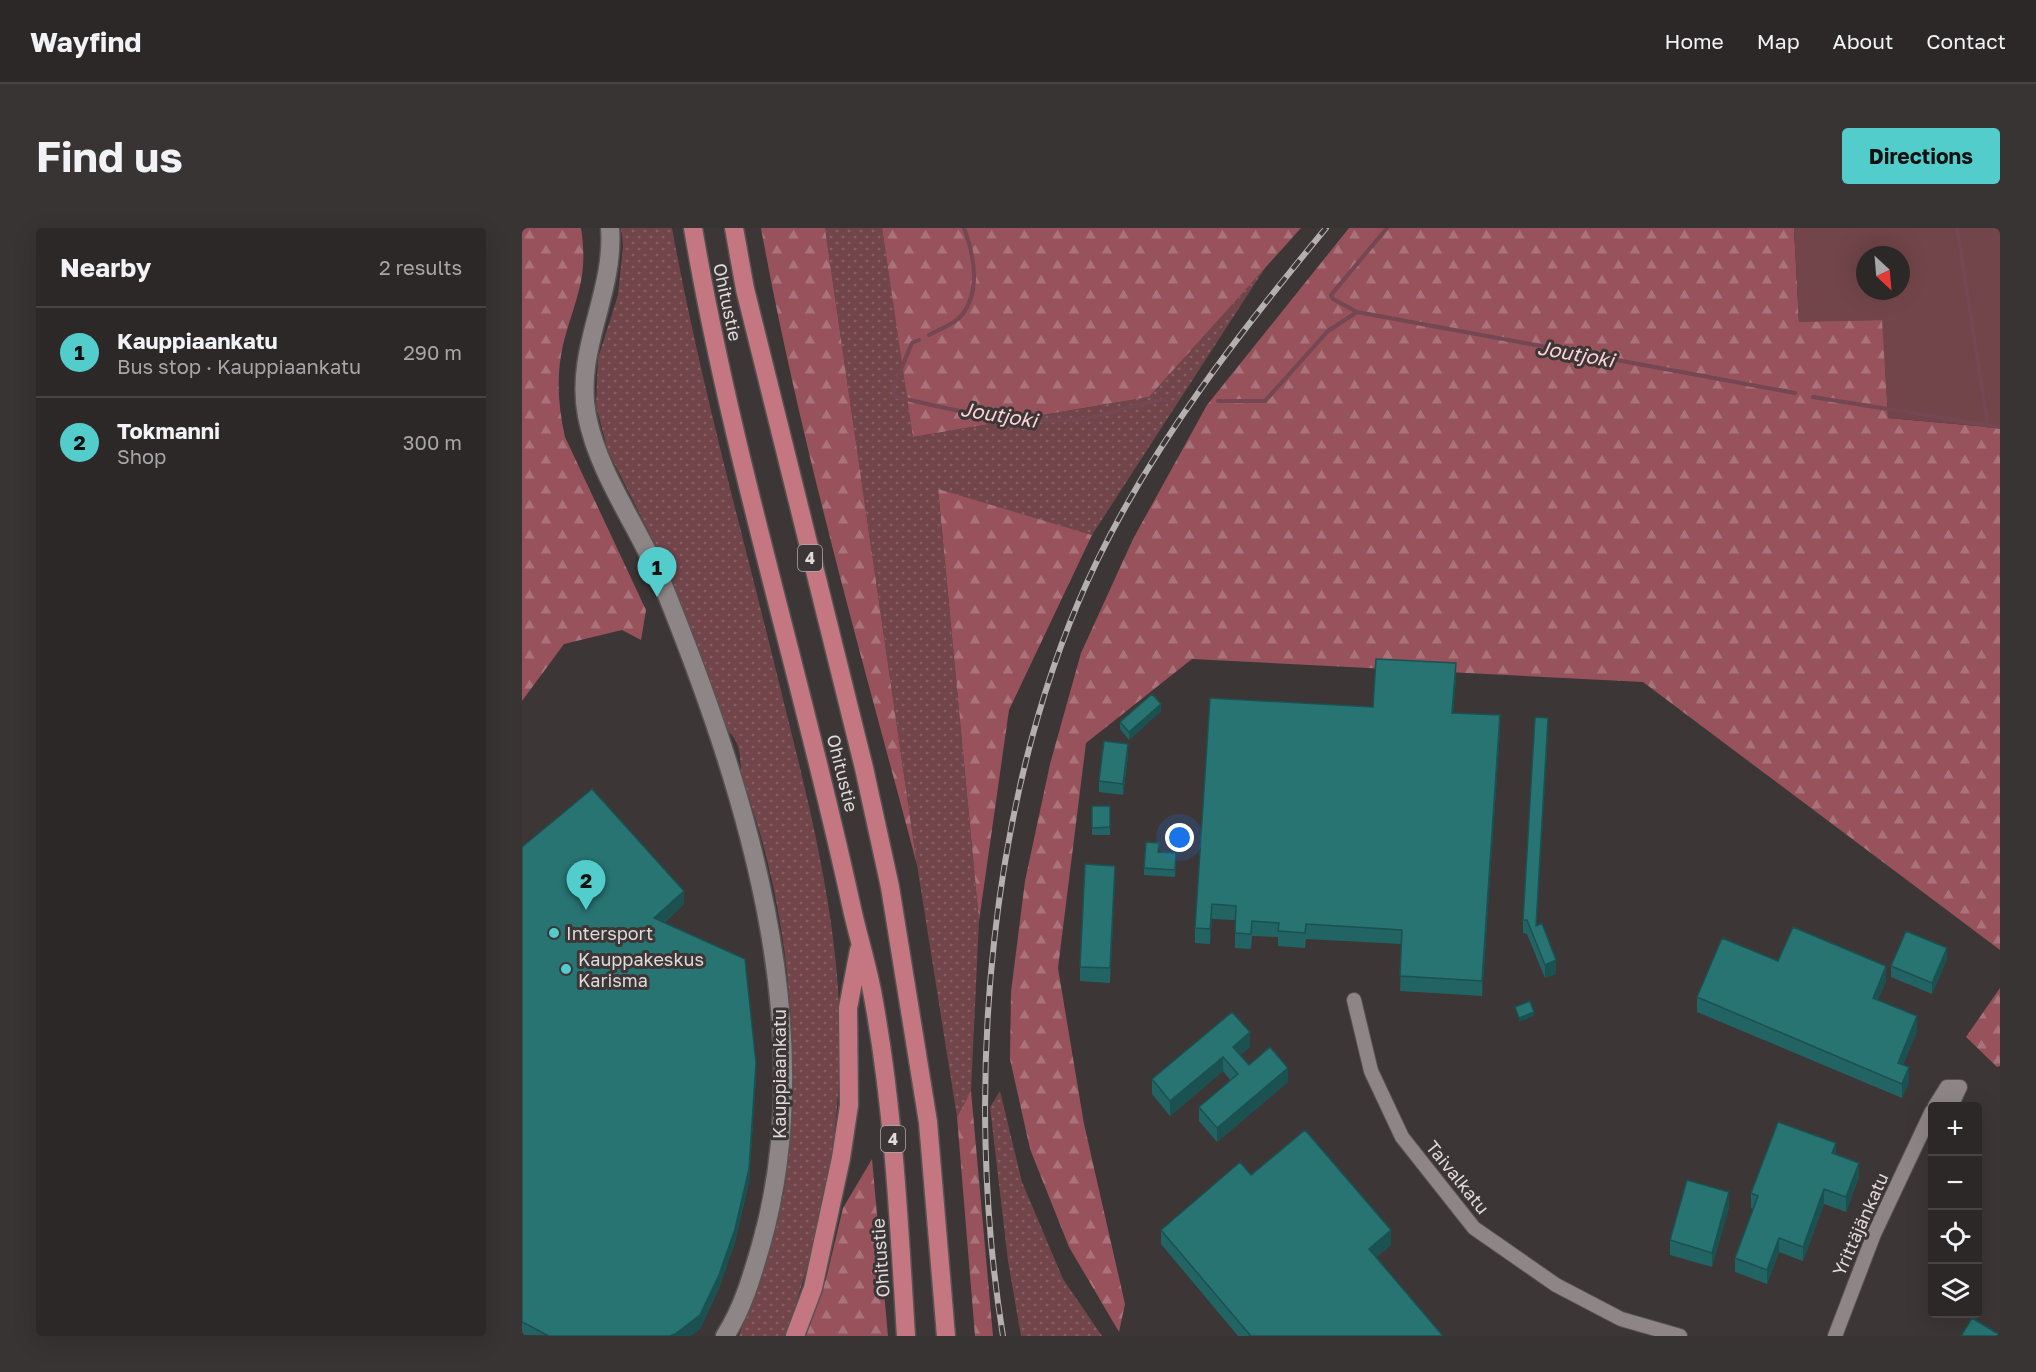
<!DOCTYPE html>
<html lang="en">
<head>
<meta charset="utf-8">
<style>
	:root { --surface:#2d2828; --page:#393434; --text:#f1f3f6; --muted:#a7a6a8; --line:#484445; --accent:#53cdcb }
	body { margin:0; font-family:"Golos Text",sans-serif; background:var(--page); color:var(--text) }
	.controls { position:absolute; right:18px; bottom:18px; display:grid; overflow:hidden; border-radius:6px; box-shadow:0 6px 24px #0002 }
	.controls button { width:54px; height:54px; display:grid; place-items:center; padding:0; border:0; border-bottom:2px solid var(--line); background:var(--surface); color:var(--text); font:30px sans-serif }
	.compass { position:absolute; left:1334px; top:18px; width:54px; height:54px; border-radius:50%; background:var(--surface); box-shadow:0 6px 24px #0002; rotate:154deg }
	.you { position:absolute; left:658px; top:610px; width:21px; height:21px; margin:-15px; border:4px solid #fff; border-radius:50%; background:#1a73e8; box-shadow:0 0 0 9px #1a73e833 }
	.badge { display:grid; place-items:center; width:39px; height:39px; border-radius:50%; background:var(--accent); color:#111; font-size:20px; font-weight:700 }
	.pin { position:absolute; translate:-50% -50px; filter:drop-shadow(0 2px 3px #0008) }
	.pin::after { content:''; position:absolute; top:32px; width:21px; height:18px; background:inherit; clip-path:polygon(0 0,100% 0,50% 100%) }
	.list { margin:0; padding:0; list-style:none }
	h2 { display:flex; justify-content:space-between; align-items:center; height:78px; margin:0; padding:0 24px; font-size:26px }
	h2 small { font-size:20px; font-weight:400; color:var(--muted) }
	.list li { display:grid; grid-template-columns:39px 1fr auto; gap:18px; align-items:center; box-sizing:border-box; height:90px; padding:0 24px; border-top:2px solid var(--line) }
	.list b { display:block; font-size:22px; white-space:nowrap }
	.list p { margin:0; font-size:20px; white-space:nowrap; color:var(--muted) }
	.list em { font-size:20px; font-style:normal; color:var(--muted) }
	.icon { flex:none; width:33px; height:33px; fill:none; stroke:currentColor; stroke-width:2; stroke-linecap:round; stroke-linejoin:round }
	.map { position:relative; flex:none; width:1478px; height:1108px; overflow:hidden; border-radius:6px }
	header { display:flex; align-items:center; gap:36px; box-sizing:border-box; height:84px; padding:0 30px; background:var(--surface); border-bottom:2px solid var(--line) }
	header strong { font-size:28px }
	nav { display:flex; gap:33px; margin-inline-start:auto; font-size:21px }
	.intro { display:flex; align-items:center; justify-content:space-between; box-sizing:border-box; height:144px; padding:0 36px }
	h1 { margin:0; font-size:42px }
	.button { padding:15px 27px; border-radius:6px; background:var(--accent); color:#111; font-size:21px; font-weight:700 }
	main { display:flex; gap:36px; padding:0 36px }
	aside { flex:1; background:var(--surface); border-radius:6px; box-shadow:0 6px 24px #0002 }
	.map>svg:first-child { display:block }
</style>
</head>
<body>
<header>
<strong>Wayfind</strong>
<nav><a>Home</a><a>Map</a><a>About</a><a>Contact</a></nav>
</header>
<div class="intro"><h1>Find us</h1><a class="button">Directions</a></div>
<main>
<aside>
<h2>Nearby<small>2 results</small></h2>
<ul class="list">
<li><span class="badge">1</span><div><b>Kauppiaankatu</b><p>Bus stop · Kauppiaankatu</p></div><em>290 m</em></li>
<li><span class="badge">2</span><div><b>Tokmanni</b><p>Shop</p></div><em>300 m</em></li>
</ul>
</aside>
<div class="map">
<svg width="1478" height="1108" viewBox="0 0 1478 1108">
	<defs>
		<pattern id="grass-dots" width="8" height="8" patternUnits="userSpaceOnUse" patternTransform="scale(1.5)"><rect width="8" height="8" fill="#72454a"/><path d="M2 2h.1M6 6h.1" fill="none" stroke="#865f64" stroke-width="1.8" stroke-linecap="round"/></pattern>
		<pattern id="forest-firs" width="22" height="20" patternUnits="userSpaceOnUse" patternTransform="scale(1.5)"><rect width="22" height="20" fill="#97525b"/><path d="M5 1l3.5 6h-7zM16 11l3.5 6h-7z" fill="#aa727a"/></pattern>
	</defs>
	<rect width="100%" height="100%" fill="#3c3636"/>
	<path fill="url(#grass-dots)" d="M99,0H150C179,159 223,314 261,471C289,583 318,697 318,813C318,915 297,1012 263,1108H217C230,1069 245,1031 256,991C264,961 267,928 269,897C275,790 263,681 230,579C227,568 220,555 219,544C218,528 219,515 206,503L141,332L86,223L74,178L76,130L96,67L101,18Z
		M303,0H360L392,209L627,169L743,40L570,307L416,262L457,693L449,863L435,889L395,637Z
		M478,863L500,954L541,1051L580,1108H499L486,1033L468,879Z"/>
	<path fill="url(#forest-firs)" d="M0,0H59C67,51 53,70 41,117C34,148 36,178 43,209L124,382L119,412L100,402L42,416L0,473Z
		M239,0H303L395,637C339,426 278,215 239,0Z
		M360,0H779L627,169L391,209Z
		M827,0H1272L1277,93L1361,92L1366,190L1478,200V722L1121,454L670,431L564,515L536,740L562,896L603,1076L597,1104L547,1019L508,921L488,831L489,764L503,653L528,536L559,425L611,311L685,177Z
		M416,261L570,307L487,482L457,693Z
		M1478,760V838L1475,839L1444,809Z
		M449,863L471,1108H453L435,889Z
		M350,931L366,1108H282L304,1051L321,980Z"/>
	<path fill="#72454a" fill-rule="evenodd" d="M1272,0H1478V200L1366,190L1360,92L1277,94ZM1343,27H1379V63H1343Z"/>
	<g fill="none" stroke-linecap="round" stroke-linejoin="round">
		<path stroke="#744752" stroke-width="4" d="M865,0L809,67L811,71L835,84L1273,165
			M1435,0L1466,198
			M407,107C416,102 433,96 440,87C459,62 452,27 442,0
			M397,112L390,115L372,158V168C432,183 496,198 558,191C587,188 614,174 643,172
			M1291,169L1478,199
			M696,173H743L806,103L835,84"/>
		<g stroke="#585253" stroke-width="16">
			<path id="street" d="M832,772L849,843L880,909L952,1000L1034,1057L1099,1091L1158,1108
				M1413,878L1425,859H1438L1431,874L1426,878
				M1313,1108L1352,1006L1410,883"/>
		</g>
		<g stroke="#585253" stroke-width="21">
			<path id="secondary" d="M88,0C93,65 52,122 65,188C77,248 118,301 141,357C222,558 301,800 239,1017C230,1048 221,1080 203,1108"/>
		</g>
		<g stroke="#585253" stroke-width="21">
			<path id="highway" d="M171,0C210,230 281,453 330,681C337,712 347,743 352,774C372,885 377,997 384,1108
				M212,0L223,61L342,540L368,659L406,894L424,1108
				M273,1108L291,1060L319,930L327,877L326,780L337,722"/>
		</g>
		<use href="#street" stroke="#8e8686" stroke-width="14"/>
		<use href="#secondary" stroke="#8e8686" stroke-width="18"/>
		<use href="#highway" stroke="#c47780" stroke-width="18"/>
		<g stroke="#b4b0b0" stroke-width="6">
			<path id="rail" d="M481,1108C441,863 466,556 576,331C635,210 719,103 804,0"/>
		</g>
		<use href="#rail" stroke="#3c3636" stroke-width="4" stroke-dasharray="11" stroke-linecap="butt"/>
	</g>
	<path fill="#226463" d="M934,450L931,485L978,502L960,768L878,763L880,716L784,711L783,720L756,718V709L730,708L729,721L713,720V692L690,691L688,716L673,715V700L688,470L851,479Z
		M639,483L607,512L598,501V494Z
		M1026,504L1014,697L1034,746L1023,750L1005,706L1001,705V692Z
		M606,527L601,567L577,564V553Z
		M570,578H588V607H570Z
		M0,619L162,676L142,695L234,848L227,954L213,1014L197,1060L178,1101L168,1108L0,1107Z
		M637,624L654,632L653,649L622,647V640Z
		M593,652L588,755L558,753V739Z
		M1425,731L1410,766L1369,749V738Z
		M1256,733L1364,753L1356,772L1395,803L1381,837L1387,854L1380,870L1175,784V769Z
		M728,819L718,827L727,837L766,854L695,914L677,893V879L708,852L701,843L648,888L630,866V851Z
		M1314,926L1337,949L1324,984L1302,976L1281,1033L1257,1024L1245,1056L1213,1044V1030L1231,981L1229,980V965Z
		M729,947L869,1017L854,1029L921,1108H716L639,1016V1002Z
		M1207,979L1190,1039L1148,1027V1012Z"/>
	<path fill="#1b5150" d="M934,435V450L930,499V485Z
		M639,476V483L607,512V504Z
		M978,487V502L960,768V753Z
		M1026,490V504L1014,711V698Z
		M606,516V527L601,567V556Z
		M593,638V652L588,755V740Z
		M162,663V676L132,703V690Z
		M690,676V691L688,716V701Z
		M1425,720V731L1410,766V755Z
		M1034,732V746L1023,750V737Z
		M1364,738V753L1351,784V770Z
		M1012,784V788L997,794V790Z
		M1395,788V803L1376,849V835Z
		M728,804V819L711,833V819Z
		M701,829V843L648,888V873Z
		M234,835V848L227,954L213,1014L197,1060L178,1101L168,1108H148Z
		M1387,839V854L1380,870V856Z
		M766,840V854L695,914V900Z
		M1314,915V930L1310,925Z
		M1337,935V949L1324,984V969Z
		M1302,961V976L1281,1033V1019Z
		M1207,964V979L1190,1039V1025Z
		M869,1002V1017L847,1036V1021Z
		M1257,1010V1024L1245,1056V1042Z"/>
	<path fill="#277473" stroke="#1b5150" stroke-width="1.5" d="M854,431L934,435L930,485L978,487L960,753L878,748L880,702L784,696L783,705L756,703L757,695L730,693L729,706L713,705L714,678L690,676L688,701L673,700L688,470L851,479Z
		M630,466L639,476L607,504L598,494Z
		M1013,489L1026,490L1014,698L1020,695L1034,732L1023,737L1005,692H1001Z
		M582,513L606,516L601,556L577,553Z
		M70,561L162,663L132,690L223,731L234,835L227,941L213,1001L197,1047L178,1087L153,1106L148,1108H27L0,1094V619Z
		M570,578H588V599L570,600Z
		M624,614L637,615L636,624L654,625L653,642L622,640Z
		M563,636L593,638L588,740L558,739Z
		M1271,699L1364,738L1351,770L1395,788L1376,835L1387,839L1380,856L1175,769L1200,710L1256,733Z
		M1384,703L1425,720L1410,755L1369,738Z
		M1008,773L1012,784L997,790L993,779Z
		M710,784L728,804L711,819L727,837L748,819L766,840L695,900L677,879L716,846L701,829L648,873L630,851Z
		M1256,894L1314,915L1310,925L1337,935L1324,969L1302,961L1281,1019L1257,1010L1245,1042L1213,1030L1236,968L1229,965Z
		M783,902L869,1002L847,1021L921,1108H727L728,1107L639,1002L718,934L729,947Z
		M1165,952L1207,964L1190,1025L1148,1012Z
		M1450,1090L1478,1107V1108H1439Z"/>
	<g fill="#53cdcb" stroke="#3c3636" stroke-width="2">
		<circle cx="32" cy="705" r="6"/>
		<circle cx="44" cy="741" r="6"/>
	</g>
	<g text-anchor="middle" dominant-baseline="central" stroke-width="6" stroke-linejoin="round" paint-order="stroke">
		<g fill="#3c3636" stroke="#aeaaaa" stroke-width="1.5">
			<rect x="276" y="317" width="24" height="26" rx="4.5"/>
			<rect x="359" y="898" width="24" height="26" rx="4.5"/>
		</g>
		<g font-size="16" font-weight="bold" fill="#dfdbdb">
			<text x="288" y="330">4</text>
			<text x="371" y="911">4</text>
		</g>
		<g font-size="18" fill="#dfdbdb" stroke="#3c3636">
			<text transform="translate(206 74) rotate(78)">Ohitustie</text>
			<text transform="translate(321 545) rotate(76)">Ohitustie</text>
			<text transform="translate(257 846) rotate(-90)">Kauppiaankatu</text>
			<text transform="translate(936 949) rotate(51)">Taivalkatu</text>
			<text transform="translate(1338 996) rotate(-66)">Yrittäjänkatu</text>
			<text transform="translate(358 1030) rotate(-94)">Ohitustie</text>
		</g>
		<g font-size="18" fill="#dfdbdb" stroke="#3c3636" text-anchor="start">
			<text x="44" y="705">Intersport</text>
			<text x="56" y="731">Kauppakeskus<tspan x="56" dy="21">Karisma</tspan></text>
		</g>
		<g font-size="20" font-style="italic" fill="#fed2d6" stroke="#3c3636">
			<text transform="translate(1054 125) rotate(10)">Joutjoki</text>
			<text transform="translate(477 186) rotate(9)">Joutjoki</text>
		</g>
	</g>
</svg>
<div class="controls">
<button>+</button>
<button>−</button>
<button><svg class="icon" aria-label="locate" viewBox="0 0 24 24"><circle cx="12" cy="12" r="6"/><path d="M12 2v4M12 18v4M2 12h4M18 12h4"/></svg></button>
<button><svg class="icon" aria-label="layers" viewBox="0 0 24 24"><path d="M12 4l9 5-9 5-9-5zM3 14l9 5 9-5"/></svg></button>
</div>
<svg class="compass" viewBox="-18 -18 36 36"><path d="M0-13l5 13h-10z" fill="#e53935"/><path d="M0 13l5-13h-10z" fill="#a7a6a8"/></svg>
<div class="you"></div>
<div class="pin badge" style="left:135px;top:369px">1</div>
<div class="pin badge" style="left:64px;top:682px">2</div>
</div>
</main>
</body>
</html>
